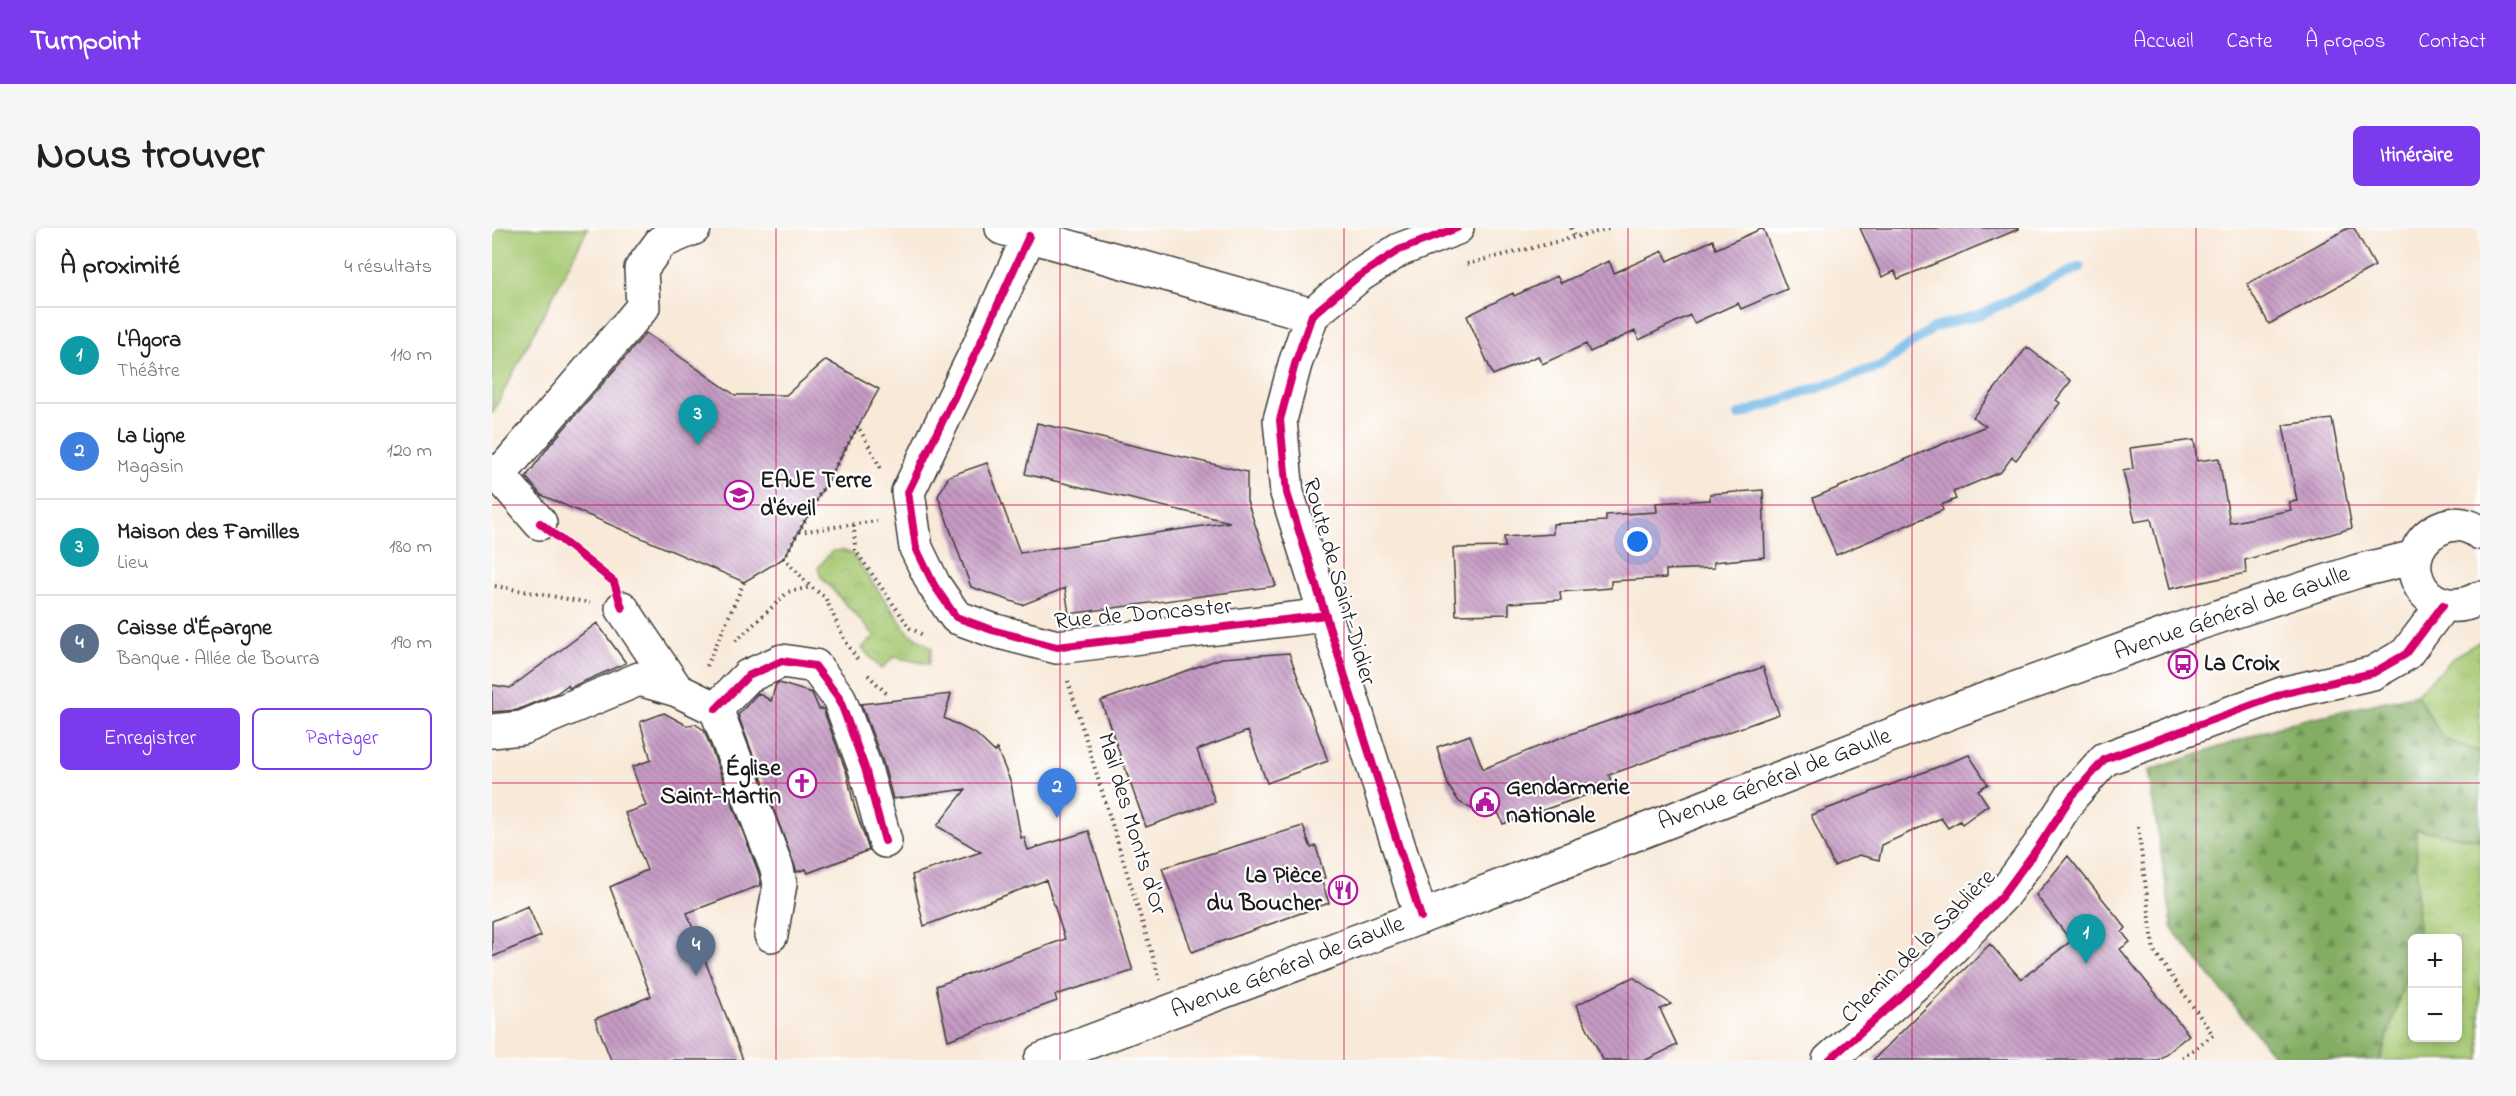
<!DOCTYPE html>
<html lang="fr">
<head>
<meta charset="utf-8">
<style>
	:root { --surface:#fff; --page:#f6f6f6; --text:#202124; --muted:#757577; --line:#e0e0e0; --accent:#7c3aed }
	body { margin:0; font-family:"Indie Flower",sans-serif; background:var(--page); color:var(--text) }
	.controls { position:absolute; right:18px; bottom:18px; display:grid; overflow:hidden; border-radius:9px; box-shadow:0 3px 9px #0003 }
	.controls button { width:54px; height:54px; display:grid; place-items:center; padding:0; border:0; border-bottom:2px solid var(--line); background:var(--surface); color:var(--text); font:30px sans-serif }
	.you { position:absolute; left:1146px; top:314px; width:21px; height:21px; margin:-15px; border:4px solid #fff; border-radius:50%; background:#1a73e8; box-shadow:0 0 0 9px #1a73e833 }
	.badge { display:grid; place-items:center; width:39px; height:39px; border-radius:50%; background:var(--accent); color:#fff; font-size:20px; font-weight:700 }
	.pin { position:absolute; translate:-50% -50px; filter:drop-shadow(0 2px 3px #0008) }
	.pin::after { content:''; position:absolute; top:32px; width:21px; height:18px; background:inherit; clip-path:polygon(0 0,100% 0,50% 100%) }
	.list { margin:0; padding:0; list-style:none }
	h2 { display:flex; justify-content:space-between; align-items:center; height:78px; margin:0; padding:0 24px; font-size:26px }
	h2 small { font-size:20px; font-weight:400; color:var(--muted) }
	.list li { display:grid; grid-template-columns:39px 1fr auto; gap:18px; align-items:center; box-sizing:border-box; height:96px; padding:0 24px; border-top:2px solid var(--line) }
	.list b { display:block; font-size:22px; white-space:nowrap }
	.list p { margin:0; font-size:20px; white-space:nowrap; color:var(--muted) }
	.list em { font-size:20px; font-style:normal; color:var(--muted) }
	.actions { display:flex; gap:12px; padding:18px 24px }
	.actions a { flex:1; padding:14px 0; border:2px solid var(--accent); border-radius:9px; text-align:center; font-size:21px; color:var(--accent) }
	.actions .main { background:var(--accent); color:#fff }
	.map { position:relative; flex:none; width:1988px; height:832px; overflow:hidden; border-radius:9px }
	header { display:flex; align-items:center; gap:36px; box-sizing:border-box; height:84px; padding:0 30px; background:var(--accent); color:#fff }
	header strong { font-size:28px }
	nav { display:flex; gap:33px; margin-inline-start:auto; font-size:21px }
	.intro { display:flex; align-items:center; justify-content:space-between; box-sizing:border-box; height:144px; padding:0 36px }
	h1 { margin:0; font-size:42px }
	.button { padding:15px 27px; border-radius:9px; background:var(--accent); color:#fff; font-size:21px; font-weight:700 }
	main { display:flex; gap:36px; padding:0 36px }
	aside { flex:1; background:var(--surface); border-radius:9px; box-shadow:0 3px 9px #0003 }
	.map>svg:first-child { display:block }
</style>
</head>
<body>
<header>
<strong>Turnpoint</strong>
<nav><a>Accueil</a><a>Carte</a><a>À propos</a><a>Contact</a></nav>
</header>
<div class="intro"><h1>Nous trouver</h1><a class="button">Itinéraire</a></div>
<main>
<aside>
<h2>À proximité<small>4 résultats</small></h2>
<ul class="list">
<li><span class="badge" style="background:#0f9aa8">1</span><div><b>L'Agora</b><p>Théâtre</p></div><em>110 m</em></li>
<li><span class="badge" style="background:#3f7fe0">2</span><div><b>La Ligne</b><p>Magasin</p></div><em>120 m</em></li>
<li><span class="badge" style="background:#0f9aa8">3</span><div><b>Maison des Familles</b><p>Lieu</p></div><em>180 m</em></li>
<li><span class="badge" style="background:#5c6f8a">4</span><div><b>Caisse d'Épargne</b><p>Banque · Allée de Bourra</p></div><em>190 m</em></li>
</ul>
<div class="actions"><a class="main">Enregistrer</a><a>Partager</a></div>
</aside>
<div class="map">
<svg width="1988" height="832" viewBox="0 0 1988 832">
	<defs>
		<pattern id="grass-tufts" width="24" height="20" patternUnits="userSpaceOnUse" patternTransform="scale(1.5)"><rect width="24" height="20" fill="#a6c972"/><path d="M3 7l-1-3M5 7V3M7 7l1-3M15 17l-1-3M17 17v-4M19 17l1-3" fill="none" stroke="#8eac62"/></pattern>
		<pattern id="forest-firs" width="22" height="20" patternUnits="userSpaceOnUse" patternTransform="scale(1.5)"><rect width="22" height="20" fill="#84ad64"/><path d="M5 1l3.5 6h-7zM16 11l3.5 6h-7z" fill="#6b8c52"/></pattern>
		<pattern id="park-crowns" width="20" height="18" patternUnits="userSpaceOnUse" patternTransform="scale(1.5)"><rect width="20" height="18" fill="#a6c972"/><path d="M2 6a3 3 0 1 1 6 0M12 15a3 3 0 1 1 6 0" fill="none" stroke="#8eac62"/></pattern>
		<pattern id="building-back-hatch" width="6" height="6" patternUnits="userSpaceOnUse" patternTransform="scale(1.5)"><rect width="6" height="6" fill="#c69bc4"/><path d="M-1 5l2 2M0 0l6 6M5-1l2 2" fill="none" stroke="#a07e9e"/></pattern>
	</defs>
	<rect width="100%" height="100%" fill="#fff"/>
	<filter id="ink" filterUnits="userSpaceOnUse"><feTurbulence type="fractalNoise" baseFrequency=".0167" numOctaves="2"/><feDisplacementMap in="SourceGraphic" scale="12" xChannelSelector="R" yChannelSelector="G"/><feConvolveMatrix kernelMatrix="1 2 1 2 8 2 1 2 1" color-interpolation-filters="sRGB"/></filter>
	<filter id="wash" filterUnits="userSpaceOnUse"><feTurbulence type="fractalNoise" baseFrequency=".008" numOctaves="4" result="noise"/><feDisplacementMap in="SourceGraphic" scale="24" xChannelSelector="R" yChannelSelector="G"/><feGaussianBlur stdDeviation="1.35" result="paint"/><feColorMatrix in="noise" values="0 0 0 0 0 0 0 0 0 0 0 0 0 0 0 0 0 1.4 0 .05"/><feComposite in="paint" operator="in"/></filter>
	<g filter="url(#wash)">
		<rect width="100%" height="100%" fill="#f8e9d8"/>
		<path fill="url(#grass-tufts)" stroke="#617247" stroke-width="1.5" d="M1988,413V524L1952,511L1924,466L1962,429Z
			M1924,601L1988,612V832H1888L1920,729V810H1966V710H1926Z"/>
		<path fill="url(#forest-firs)" stroke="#506440" stroke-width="1.5" d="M1924,466L1952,511L1988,524V612L1924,601L1926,710H1920V729L1888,832H1782L1779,824L1681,702L1656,543L1798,495Z"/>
		<path fill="url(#park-crowns)" stroke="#617247" stroke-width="1.5" d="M349,322L360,326L416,404L440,420L437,436L402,429L389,441L370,420L383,408L329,349L326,340L339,324Z"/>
		<path fill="#a6c972" stroke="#617247" stroke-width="1.5" d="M0,0H96L0,186Z"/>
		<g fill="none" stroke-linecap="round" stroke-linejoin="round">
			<path stroke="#6bb5e4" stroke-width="10" d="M1247,187L1389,138L1441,100L1489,86L1588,39"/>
		</g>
		<g id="blocks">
			<path fill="url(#building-back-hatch)" d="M1271,0L1295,61L1249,81L1246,75L1202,95L1198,87L1147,112L1143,103L1098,124L1094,116L1050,136L1046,128L1001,147L975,88L1021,65L1022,68L1065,48L1069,55L1117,33L1122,45L1171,23L1176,33L1221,12L1224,21Z
				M1368,0H1527V1L1406,51L1403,43L1390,49Z
				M1856,0H1862L1883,38L1777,96L1755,56Z
				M154,105L243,167H294L334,132L387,161L292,330L252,354L49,267L34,249L57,218Z
				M1535,119L1579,153L1564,172L1568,175L1524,232L1520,229L1509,244L1461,264L1464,271L1449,277L1451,282L1344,327L1321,270L1494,198L1481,189Z
				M1840,191L1860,300L1753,332L1754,345L1677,361L1659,291L1643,294L1631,243L1641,241L1638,220L1702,212L1705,233L1727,230L1738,295L1799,282L1797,274L1805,273L1791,197Z
				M545,195L755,244V273L784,358L577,386L573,360L530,377L479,359L446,268L457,248L495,235L528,325L738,294L533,246Z
				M1271,262L1273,329L1222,334V340L1174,342V350L1119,353V360L1068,364L1069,372L1017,375V386L964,387L961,320L1013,319L1012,309L1061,306V296L1114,293V287L1165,284L1164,275L1218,272V266Z
				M105,395L134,435L77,460L76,457L65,465L25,482L0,484V457L18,460Z
				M797,425L836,533L775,555L756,503L705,522L723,574L654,599L609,473L730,430Z
				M1271,439L1287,486L1117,547L1121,558L1011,596L1007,586L980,581L967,574L956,557L945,519L978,507L991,541L1070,509Z
				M287,455L320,465L327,481H331L355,546L362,577L377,622L316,645L314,641L305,644L246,487L266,465L279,473L284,456Z
				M459,466L452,490L484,506L503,524L505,521L519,555L529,610L532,609L536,622L597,603L641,743L563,767L565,773L456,812L444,758L573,711L554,652L432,698L420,647L489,624L445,598L474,561L401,571L391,534L369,476Z
				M172,485L196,498L203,496L212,502L267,646L269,657L195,685L251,832H119L103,791L159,768L118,659L155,642L133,585L154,578L140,539L159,532L148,494Z
				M1477,527L1496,556L1486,562L1496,577L1470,596L1468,593L1456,600L1449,590L1390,617L1387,632L1367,627L1342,638L1319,587Z
				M811,598L819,620L824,618L833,650L829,651L837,675L700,724L670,640Z
				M1576,628L1634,700L1630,704L1638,714L1628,721L1697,807L1666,832H1381L1498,716L1529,751L1579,713L1544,667Z
				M36,678L49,708L0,729V693Z
				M1141,749L1179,776L1168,781L1185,817L1154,832H1111L1084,777Z"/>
		</g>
	</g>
	<g filter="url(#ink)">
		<use href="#blocks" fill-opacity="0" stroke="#3d3b38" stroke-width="1.5"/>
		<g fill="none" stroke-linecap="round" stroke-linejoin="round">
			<g stroke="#3d3b38" stroke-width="36">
				<path id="minor" d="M510,0L820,87
					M537,8L489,114L416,264L424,320L442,357L464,389L500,402L565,419L834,387
					M0,243L7,247L48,295
					M7,247L151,79L149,41L169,14L202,0
					M130,380L185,462
					M224,481L256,448L290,433L323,438L347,470L373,540L393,613
					M0,503L30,500L147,451L185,462L224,481L285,641L288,656L279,707
					M929,689L795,265L788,192L803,136L820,87L867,48L907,22L965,0
					M1337,832L1439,742L1511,667L1549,615L1579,569L1613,531L1793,465L1881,445L1914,426L1951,377"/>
			</g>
			<g stroke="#3d3b38" stroke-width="36">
				<path id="major" d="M1988,305C1978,297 1964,294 1953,298C1895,319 1928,402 1988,370
					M549,832L929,689L1464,482L1683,403L1866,343L1923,329"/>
			</g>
			<path stroke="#3d3b38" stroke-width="4" stroke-dasharray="1.5 4.5" stroke-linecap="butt" d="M1079,0L1082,9
				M975,36L1120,0
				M362,297L363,322L418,400L433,408
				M307,304L385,293
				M74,316L115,349
				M3,358L98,375
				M244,413L296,364L319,359
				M365,431L352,411L333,369L319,359L292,330L366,198L389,241
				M215,438L252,354
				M376,447L397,468
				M576,453L668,752
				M1646,599L1662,723L1721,807L1687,832"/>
			<use href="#minor" stroke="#fff" stroke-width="33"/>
			<use href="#major" stroke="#fff" stroke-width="33"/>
			<g stroke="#fff" stroke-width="11">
				<path id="cycleway" d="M537,8L489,114L416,264L424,320L442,357L464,389L500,402L565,419L834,387
					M48,295L122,354L130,380
					M224,481L256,448L290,433L323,438L347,470L373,540L393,613
					M929,689L795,265L788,192L803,136L820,87L867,48L907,22L965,0
					M1337,832L1439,742L1511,667L1549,615L1579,569L1613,531L1793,465L1881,445L1914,426L1951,377"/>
			</g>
			<use href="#cycleway" stroke="#d6006c" stroke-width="8"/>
		</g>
	</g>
	<path fill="none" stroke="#c2185b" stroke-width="1.5" stroke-opacity="0.55" d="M284,0V832M568,0V832M852,0V832M1136,0V832M1420,0V832M1704,0V832M0,277H1988M0,555H1988"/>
	<defs>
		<g id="school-ring" transform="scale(1.5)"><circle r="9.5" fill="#fff" stroke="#b5179e" stroke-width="1.5"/><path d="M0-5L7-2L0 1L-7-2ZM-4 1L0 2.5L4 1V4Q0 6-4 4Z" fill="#b5179e"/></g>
		<g id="bus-ring" transform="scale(1.5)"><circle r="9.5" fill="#fff" stroke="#b5179e" stroke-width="1.5"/><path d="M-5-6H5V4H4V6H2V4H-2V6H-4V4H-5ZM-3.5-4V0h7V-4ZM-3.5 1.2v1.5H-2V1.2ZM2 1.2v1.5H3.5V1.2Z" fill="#b5179e"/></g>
		<g id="church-ring" transform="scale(1.5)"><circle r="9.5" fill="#fff" stroke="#b5179e" stroke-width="1.5"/><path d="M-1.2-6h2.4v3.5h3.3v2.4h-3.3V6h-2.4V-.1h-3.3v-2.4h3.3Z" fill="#b5179e"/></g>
		<g id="civic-ring" transform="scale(1.5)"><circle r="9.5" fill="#fff" stroke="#b5179e" stroke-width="1.5"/><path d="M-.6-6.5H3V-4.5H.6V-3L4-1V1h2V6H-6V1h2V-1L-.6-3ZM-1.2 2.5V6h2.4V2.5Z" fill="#b5179e"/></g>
		<g id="restaurant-ring" transform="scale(1.5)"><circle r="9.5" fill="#fff" stroke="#b5179e" stroke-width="1.5"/><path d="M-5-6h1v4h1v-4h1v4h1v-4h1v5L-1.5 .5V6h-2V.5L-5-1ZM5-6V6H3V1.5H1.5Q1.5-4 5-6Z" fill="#b5179e"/></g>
	</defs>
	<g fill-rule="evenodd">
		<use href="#school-ring" x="247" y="267"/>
		<use href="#bus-ring" x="1691" y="436"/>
		<use href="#church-ring" x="310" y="555"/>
		<use href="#civic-ring" x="993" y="574"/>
		<use href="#restaurant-ring" x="851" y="662"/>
	</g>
	<g text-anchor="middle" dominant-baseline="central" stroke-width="4.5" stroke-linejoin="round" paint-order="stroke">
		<g font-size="24" font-weight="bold" fill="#1c1c1c" stroke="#fff" text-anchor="start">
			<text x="268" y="253">EAJE Terre<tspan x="268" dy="28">d'éveil</tspan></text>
			<text x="1712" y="436">La Croix</text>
			<text x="289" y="541" text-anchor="end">Église<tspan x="289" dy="28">Saint-Martin</tspan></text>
			<text x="1014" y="560">Gendarmerie<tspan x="1014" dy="28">nationale</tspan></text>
			<text x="830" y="648" text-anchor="end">La Pièce<tspan x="830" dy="28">du Boucher</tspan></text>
		</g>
		<g font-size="24" fill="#1c1c1c" stroke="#fff">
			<text transform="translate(846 354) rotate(74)">Route de Saint-Didier</text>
			<text transform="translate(1740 386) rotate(-19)">Avenue Général de Gaulle</text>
			<text transform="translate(651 387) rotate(-5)">Rue de Doncaster</text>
			<text transform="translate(1283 552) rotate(-21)">Avenue Général de Gaulle</text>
			<text transform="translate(639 596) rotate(73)">Mail des Monts d'Or</text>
			<text transform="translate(1427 719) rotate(-45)">Chemin de la Sablière</text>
			<text transform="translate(796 740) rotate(-21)">Avenue Général de Gaulle</text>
		</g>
	</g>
</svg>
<div class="controls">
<button>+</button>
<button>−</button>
</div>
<div class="you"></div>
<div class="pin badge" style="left:1594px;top:736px;background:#0f9aa8">1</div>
<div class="pin badge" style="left:565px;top:590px;background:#3f7fe0">2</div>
<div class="pin badge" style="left:206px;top:217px;background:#0f9aa8">3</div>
<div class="pin badge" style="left:204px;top:748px;background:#5c6f8a">4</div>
</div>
</main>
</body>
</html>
